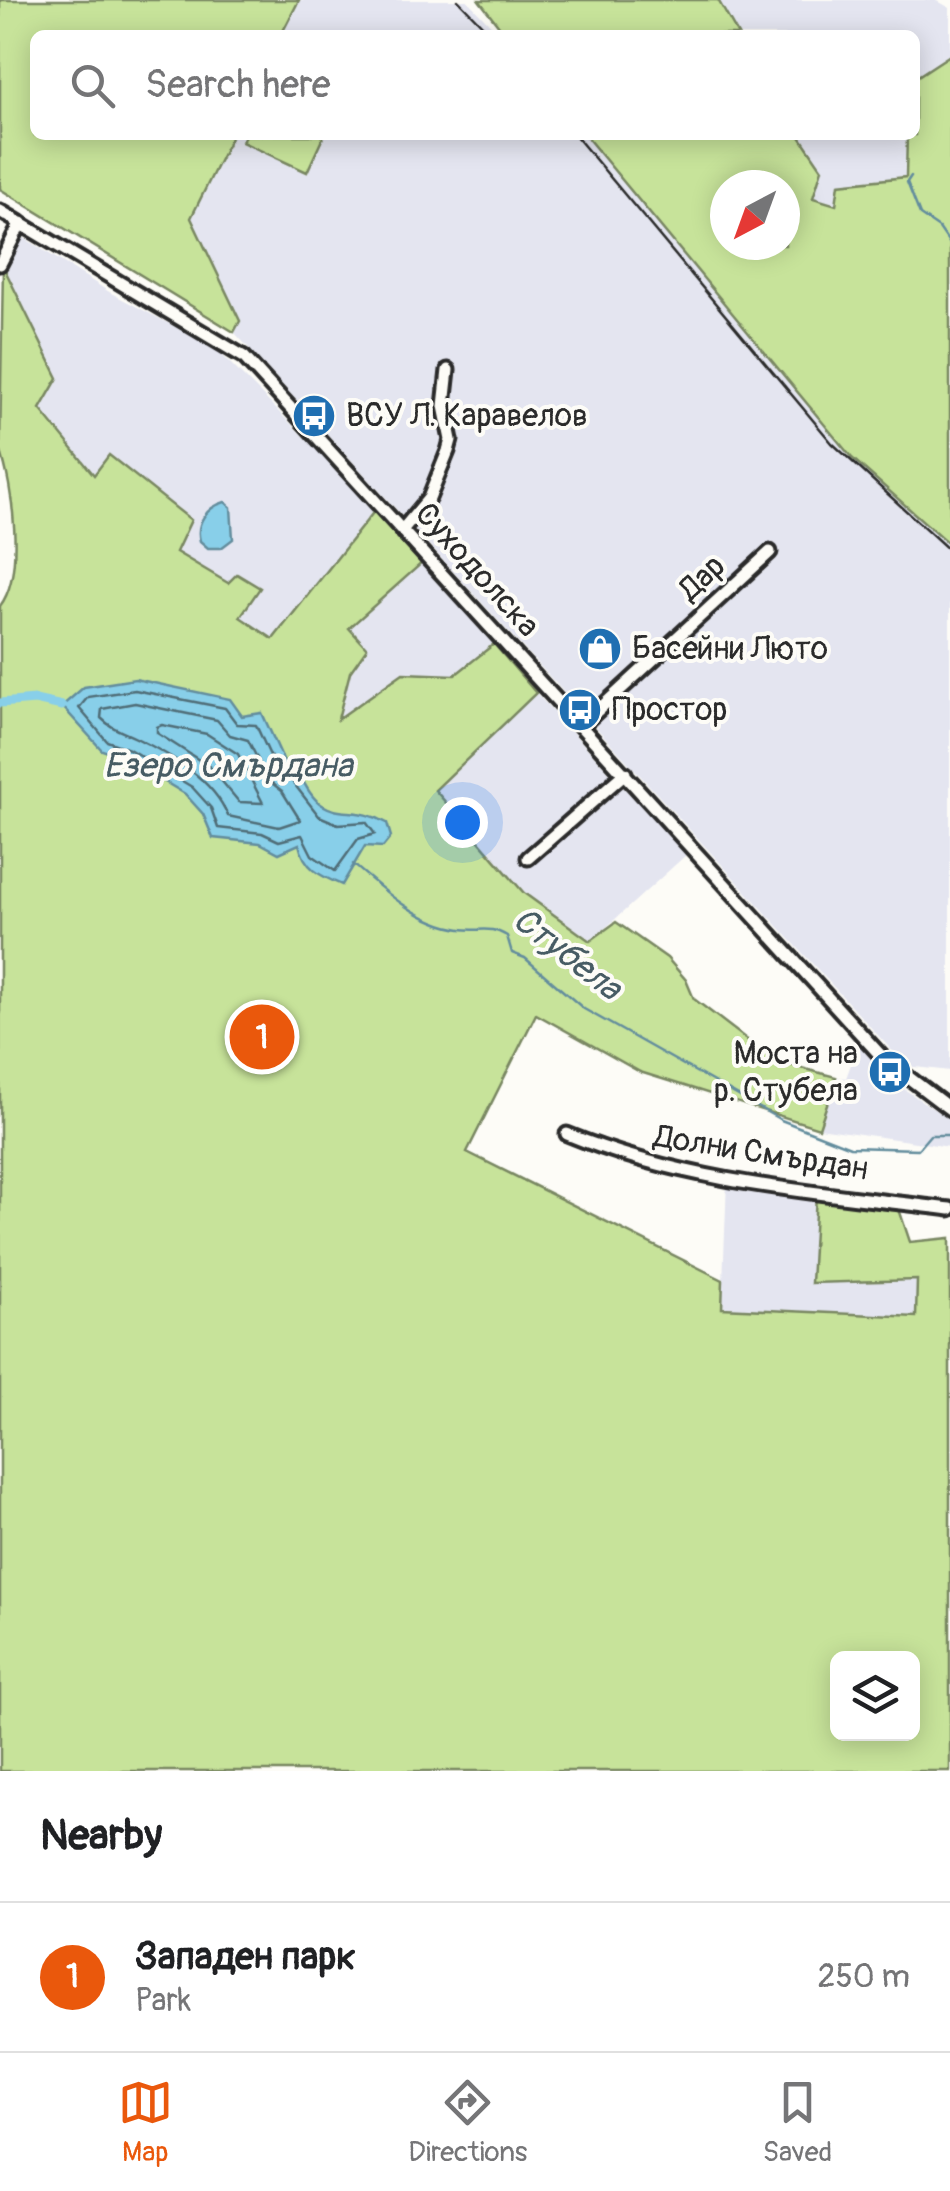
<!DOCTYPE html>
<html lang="en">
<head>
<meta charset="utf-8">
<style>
	:root { --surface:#fff; --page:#f2f2f2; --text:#202124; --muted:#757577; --line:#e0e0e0; --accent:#ea580c }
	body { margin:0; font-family:Pangolin,sans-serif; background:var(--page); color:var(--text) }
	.controls { position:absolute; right:30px; bottom:30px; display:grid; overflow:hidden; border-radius:15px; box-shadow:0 5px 25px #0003 }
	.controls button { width:90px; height:90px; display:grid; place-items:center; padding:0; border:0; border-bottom:2px solid var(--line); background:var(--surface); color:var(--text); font:50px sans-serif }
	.compass { position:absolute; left:710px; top:170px; width:90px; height:90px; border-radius:50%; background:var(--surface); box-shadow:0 5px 25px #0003; rotate:221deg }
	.you { position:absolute; left:462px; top:822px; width:35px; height:35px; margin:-25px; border:8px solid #fff; border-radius:50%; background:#1a73e8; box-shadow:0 0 0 15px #1a73e833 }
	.badge { display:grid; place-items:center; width:65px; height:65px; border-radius:50%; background:var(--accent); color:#fff; font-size:32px; font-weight:700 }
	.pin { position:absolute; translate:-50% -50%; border:5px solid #fff; box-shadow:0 2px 10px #0006 }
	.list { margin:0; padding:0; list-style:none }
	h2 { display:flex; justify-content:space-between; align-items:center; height:130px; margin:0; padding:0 40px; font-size:42px }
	h2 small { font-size:32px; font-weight:400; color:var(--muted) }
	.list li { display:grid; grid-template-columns:65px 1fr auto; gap:30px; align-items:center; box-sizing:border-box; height:150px; padding:0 40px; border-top:2px solid var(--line) }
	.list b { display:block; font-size:38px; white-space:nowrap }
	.list p { margin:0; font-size:32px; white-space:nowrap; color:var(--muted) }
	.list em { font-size:32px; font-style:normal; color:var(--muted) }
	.icon { flex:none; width:55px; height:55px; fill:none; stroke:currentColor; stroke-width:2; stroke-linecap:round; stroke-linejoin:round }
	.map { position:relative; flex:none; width:950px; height:1771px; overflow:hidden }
	.search { position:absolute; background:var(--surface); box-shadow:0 5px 25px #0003; left:30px; right:30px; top:30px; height:110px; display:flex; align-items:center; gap:25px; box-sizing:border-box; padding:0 35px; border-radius:15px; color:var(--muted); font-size:38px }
	.sheet { height:280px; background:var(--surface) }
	nav { display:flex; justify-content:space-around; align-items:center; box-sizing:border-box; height:140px; border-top:2px solid var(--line); background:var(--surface); font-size:28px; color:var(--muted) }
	nav a { display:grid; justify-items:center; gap:5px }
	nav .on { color:var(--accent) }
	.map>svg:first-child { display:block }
</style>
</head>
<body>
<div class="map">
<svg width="950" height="1771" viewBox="0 0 950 1771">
	<rect width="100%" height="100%" fill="#fdfcf7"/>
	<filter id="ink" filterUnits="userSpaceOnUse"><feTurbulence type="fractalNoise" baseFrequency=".01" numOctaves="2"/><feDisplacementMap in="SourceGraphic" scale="20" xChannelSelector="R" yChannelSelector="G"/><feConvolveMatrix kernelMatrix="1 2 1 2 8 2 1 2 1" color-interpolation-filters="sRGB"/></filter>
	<g filter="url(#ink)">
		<path fill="#e4e5f0" d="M299,0H467L500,35H281Z
			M718,0H936L950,8V55L915,78V35H738Z
			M232,135H584L852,458L950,545V1071L906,1066L234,332L240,321L191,218Z
			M799,135H907V178L840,184L836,205L813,198L822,169Z
			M18,234L111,293L215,348L376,509L273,639L240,616L259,589L228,584L175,552L191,520L109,455L94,476L40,409L3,266Z
			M423,562L494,644L455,675L403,673L337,720L350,672L366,648L348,629Z
			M536,693L686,855L591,941L524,893L435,790Z
			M859,1042L901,1087L950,1120V1147L819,1128L836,1077L846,1078Z
			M727,1180L816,1195L812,1283L917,1280L916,1317L722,1308Z"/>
		<path fill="#c7e39a" stroke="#798762" stroke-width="2.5" fill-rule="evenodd" d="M0,0H299L281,35H35V135H232L191,218L240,321L234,332L0,189Z
			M479,0H718L738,35H506Z
			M950,55V545L852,458L585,135H799L822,169L813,198L836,205L839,184L906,177L907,135H915V78ZM725,185H785V245H725Z
			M245,135H324L307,172L242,142Z
			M3,266L58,378L40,409L94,475L109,455L191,520L176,552L228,583L237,574L260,588L240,617L273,639L376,509L423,562L349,628L367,648L350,672L338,719L403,673L455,675L494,644L536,693L435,790L524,893L590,941L616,922L667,958L686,980L694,999L775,1061L836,1077L819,1128L640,1072L536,1014L467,1152L723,1280L722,1308L916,1317L917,1280L811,1283L816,1195L899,1209L910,1242L950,1238V1771H0V606C25,574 13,486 0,449ZM838,1658H912V1734H838Z"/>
		<path fill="#88cfe9" stroke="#638d9d" stroke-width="2.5" d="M225,502L231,507L233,539L221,548H208L200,541C195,523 207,507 225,502Z
			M135,679L230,699L242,716L262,713L287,768L299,772C323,830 348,800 387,823L391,837L383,847L365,846L342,885C320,876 304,868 299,844L279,853L260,843L213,838L203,814L185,794L125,758L102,750L62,706L84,687Z"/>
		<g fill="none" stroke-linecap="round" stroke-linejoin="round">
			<path stroke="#506d77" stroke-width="2.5" d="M135,690L225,708L237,724L256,725L278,773L291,780L319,816L338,824L366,822L375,834L358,839L335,871L312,855L302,835L279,841L262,833L218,828L211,808L192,787L129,749L107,741L79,708L88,697Z
				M135,703L217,720L230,735L248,740L268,780L282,791L300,820L279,827L228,816C213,779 171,755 136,738C122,731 112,729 101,718L102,709Z
				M162,725L207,734L238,754L263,803L239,802L210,767L157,733V727Z"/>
			<path stroke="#638d9d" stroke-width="2.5" d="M911,176L907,182L920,215L939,228L950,244
				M353,864C383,890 420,924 461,929C481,932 489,925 507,936L512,953L525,958L584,1009L781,1120L850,1147L918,1149L930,1135H950"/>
			<path stroke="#88cfe9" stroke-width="9" d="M0,703L35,700L62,706"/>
			<g stroke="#2b2b2b" stroke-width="19">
				<path id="minor" d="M0,211L244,357L883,1058L950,1109
					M0,264L21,223
					M403,529L429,498L448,451L451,440L444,406L448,370
					M582,725L770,552
					M528,858L625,773
					M567,1134C688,1184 821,1193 950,1209"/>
			</g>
			<use href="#minor" stroke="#fdfcf7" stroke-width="11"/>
			<path stroke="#2b2b2b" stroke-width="2.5" d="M458,0L492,35
				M575,135L832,443L950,551"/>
		</g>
	</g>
	<defs>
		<g id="bus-disc" transform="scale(2.25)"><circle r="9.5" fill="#1f6fb2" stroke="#fdfcf7"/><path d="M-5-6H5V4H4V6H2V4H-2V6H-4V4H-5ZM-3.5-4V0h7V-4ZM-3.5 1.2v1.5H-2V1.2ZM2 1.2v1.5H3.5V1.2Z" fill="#fff"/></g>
		<g id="shop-disc" transform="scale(2.25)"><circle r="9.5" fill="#1f6fb2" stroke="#fdfcf7"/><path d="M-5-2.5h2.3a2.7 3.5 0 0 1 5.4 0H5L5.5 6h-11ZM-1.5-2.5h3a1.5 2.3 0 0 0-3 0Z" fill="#fff"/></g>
	</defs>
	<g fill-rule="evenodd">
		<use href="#bus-disc" x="314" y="416"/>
		<use href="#shop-disc" x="600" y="649"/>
		<use href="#bus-disc" x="580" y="710"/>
		<use href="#bus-disc" x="890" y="1072"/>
	</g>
	<g text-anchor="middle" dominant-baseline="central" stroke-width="8" stroke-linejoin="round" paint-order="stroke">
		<g font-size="32" fill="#2b2b2b" stroke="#fdfcf7" text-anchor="start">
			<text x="346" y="416">ВСУ Л. Каравелов</text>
			<text x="632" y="649">Басейни Люто</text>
			<text x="612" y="710">Простор</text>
			<text x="858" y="1054" text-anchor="end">Моста на<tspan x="858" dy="37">р. Стубела</tspan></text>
		</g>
		<g font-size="32" fill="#2b2b2b" stroke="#fdfcf7">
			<text transform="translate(477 570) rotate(48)">Суходолска</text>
			<text transform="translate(702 578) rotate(-43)">Дар</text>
			<text transform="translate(761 1153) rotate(9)">Долни Смърдан</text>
		</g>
		<g font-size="35" font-style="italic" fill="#475c64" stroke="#fdfcf7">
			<text x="228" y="766">Езеро Смърдана</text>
			<text transform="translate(567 954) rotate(38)">Стубела</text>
		</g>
	</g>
</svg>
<div class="controls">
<button><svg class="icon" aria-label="layers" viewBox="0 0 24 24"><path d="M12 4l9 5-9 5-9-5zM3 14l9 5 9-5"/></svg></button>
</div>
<svg class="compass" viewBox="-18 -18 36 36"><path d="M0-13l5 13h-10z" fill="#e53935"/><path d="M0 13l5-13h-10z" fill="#757577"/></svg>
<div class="you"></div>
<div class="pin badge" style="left:262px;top:1037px">1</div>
<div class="search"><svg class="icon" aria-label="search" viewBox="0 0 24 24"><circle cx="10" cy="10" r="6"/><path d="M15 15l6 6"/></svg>Search here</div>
</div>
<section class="sheet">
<h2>Nearby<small></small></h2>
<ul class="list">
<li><span class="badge">1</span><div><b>Западен парк</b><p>Park</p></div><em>250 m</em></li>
</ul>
</section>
<nav>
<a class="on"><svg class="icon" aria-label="map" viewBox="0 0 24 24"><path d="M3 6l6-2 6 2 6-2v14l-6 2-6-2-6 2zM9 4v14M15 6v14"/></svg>Map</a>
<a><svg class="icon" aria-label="directions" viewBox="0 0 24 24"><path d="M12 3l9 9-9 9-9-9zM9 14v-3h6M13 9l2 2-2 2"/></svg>Directions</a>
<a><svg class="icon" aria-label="saved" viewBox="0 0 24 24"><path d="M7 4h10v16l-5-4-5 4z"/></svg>Saved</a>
</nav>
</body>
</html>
